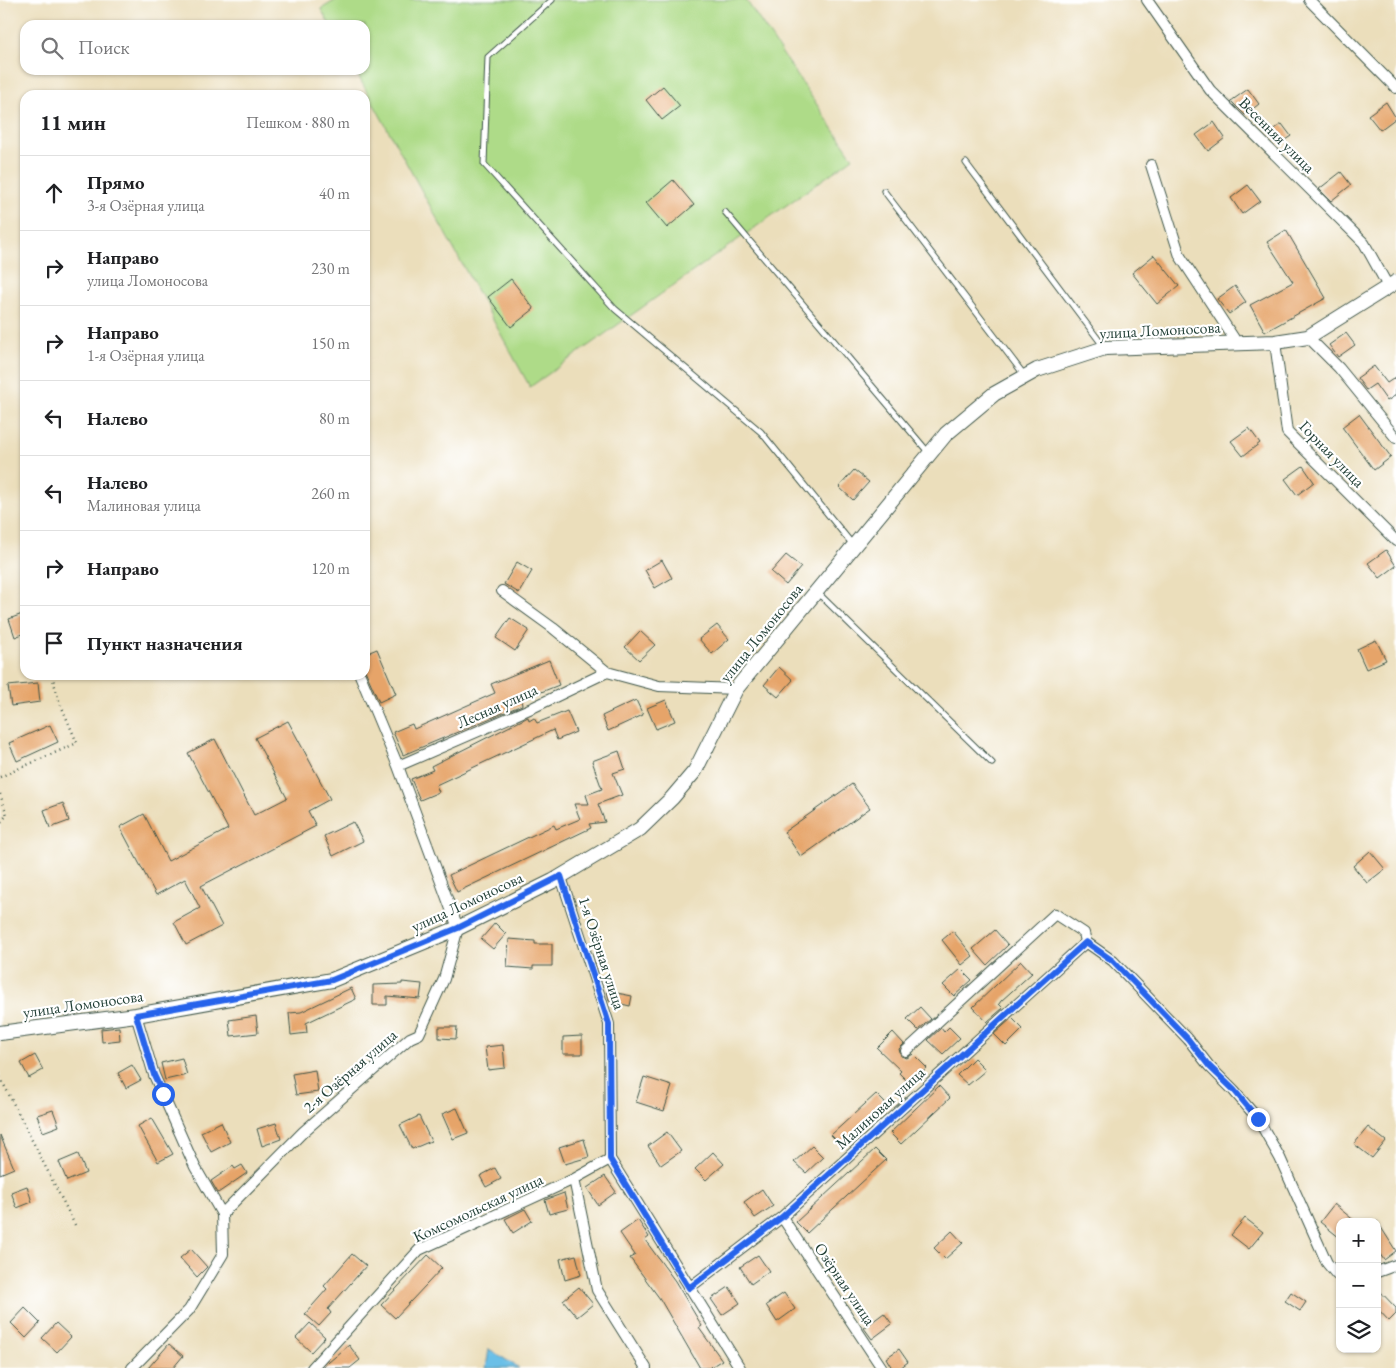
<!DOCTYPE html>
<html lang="ru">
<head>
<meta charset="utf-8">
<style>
	:root { --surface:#fff; --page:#f6f6f6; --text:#202124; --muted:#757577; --line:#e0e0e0 }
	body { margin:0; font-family:"EB Garamond",serif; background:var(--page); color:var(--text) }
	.controls { position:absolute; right:15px; bottom:15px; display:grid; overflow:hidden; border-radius:10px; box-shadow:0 1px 4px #0004 }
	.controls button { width:45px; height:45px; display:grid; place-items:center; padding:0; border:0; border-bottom:1px solid var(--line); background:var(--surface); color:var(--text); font:25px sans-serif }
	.stop { position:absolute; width:15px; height:15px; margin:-11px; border:4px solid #2563eb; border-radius:50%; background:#fff }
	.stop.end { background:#2563eb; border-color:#fff; box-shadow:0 1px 5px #0008 }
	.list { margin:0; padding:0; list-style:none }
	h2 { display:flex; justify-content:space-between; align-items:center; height:65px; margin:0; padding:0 20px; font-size:21px }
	h2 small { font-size:16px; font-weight:400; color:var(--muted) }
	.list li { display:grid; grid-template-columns:32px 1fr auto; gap:15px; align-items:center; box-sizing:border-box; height:75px; padding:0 20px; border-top:1px solid var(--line) }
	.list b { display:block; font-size:19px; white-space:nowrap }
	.list p { margin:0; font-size:16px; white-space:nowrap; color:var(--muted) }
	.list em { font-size:16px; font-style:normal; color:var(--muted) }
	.icon { flex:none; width:28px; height:28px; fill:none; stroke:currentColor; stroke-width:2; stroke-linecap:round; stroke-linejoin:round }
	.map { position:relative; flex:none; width:1396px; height:1368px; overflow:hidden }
	.search { position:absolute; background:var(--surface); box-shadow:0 1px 4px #0004; left:20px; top:20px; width:350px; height:55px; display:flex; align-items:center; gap:12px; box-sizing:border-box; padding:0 18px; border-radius:15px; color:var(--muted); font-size:19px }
	.panel { position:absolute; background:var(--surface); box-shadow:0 1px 4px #0004; left:20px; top:90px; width:350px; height:590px; border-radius:15px }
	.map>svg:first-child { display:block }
</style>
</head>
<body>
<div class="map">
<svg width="1396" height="1368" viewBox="0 0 1396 1368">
	<rect width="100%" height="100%" fill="#fff"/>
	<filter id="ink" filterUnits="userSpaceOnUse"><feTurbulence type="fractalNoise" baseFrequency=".02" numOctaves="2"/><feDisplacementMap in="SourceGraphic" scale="10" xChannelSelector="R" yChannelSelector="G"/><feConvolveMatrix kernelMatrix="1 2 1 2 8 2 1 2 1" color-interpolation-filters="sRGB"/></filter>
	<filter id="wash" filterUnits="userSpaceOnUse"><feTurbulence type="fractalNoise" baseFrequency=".0096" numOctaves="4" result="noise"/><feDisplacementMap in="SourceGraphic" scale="20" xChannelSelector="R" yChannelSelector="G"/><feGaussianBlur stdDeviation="1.12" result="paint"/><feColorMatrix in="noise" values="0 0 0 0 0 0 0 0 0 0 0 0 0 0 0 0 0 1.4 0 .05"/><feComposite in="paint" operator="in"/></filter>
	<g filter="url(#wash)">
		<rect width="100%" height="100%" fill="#ebdebb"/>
		<path fill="#aedb88" stroke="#668c5e" d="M336,0H746L853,158L530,387L355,70H365V25H330L321,9Z"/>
		<path fill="#6bbfe7" stroke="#457e8e" d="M489,1349L519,1368H486Z"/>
		<g id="blocks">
			<path fill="#e6a469" d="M663,86L680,106L662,120L646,100Z
				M1248,89L1259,104L1245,115L1231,101Z
				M1386,102L1396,118L1380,130L1368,115Z
				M1214,122L1225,138L1208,151L1196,135Z
				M1282,124L1291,136L1279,144L1270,132Z
				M1341,172L1351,185L1331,201L1319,189Z
				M673,180L694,205L667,228L646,203Z
				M1248,185L1260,201L1242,214L1231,198Z
				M1286,230L1326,298L1265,332L1250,305L1293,282L1267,242Z
				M1154,255L1179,286L1157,304L1132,273Z
				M511,279L534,309L511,327L488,297Z
				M1235,286L1246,302L1229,314L1217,299Z
				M1346,333L1355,345L1338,357L1329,345Z
				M1374,366L1387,383L1396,377V395L1387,401L1375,384L1366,390L1357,378Z
				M1359,414L1391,457L1374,470L1342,427Z
				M1249,428L1260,443L1243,456L1231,441Z
				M1303,466L1314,482L1297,495L1285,479Z
				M854,470L869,482L853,500L839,487Z
				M1386,550L1396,566L1380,578L1368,563Z
				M786,555L801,567L786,585L771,572Z
				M662,560L672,578L655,588L645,570Z
				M517,562L532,571L519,593L504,584Z
				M25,613V633L15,637L9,619Z
				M510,618L529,630L515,651L496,638Z
				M717,625L729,639L712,654L699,639Z
				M640,631L655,645L639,660L625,647Z
				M1376,640L1386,660L1366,669L1357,649Z
				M377,649L396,694L379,702L365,670V654Z
				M549,660L559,685L521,700L522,705L403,755L393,732L412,724L414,729L495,693L491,684Z
				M779,667L793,680L778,697L764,685Z
				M38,683L40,702L11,706L8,686Z
				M636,700L643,715L608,731L602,716Z
				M666,700L675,721L656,729L647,708Z
				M567,711L576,732L557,740L553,730L436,785L439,792L420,800L411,779L433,770L431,766L528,717L529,721L534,718L537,723Z
				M288,721L330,799L308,811L316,826L201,886L222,926L186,945L174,922L200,908L185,879L156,895L120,827L144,814L168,861L228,829L188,753L215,739L254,815L287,798L255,738Z
				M50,725L58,742L17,761L9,743Z
				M619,751L625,769L613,773L622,795L598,804L605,822L589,824L591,828L457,892L449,875L554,825L556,829L580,819L574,804H589L586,795L602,789L592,761Z
				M852,784L870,808L801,857L784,832Z
				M63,803L69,821L50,828L44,810Z
				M353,822L363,841L333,856L324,836Z
				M1370,851L1385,869L1367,883L1353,866Z
				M495,923L506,934L493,949L481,939Z
				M995,930L1008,945L987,965L973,949Z
				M953,931L973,956L962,965L942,940Z
				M509,939L535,941V944H552V966H533V969L507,967Z
				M1021,961L1032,973L1001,1001L999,1004L1003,1008L987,1022L973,1007Z
				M961,969L972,980L954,996L943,985Z
				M402,982L422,984L420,999L387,996V1005H373V985L402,984Z
				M351,988L356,999L306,1023L307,1033L291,1035L289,1013L301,1012Z
				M607,991L632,996L630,1006L609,1001Z
				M920,1007L931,1019L918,1030L907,1019Z
				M256,1016L258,1033L231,1036L229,1020Z
				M1012,1018L1023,1029L1006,1046L994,1034Z
				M119,1027L120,1040L102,1042L101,1029Z
				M439,1027H457L456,1039L439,1038Z
				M949,1027L960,1038L943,1054L928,1040L941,1028L944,1032Z
				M893,1032L904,1044L899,1049L901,1056L907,1058L913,1054L927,1068L910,1084L899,1073L901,1071L877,1048Z
				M582,1036V1054H563V1037Z
				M503,1045L505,1068L488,1070L485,1047Z
				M35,1055L43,1070L29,1078L21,1063Z
				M182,1058L187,1075L165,1080L161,1063Z
				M974,1058L986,1070L968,1085L957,1075Z
				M132,1065L141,1080L126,1088L118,1073Z
				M315,1070L318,1092L296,1095L292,1074Z
				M644,1077L672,1086L664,1111L636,1102Z
				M939,1086L950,1098L901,1144L890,1133Z
				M876,1094L887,1105L842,1146L831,1135Z
				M457,1108L468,1133L453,1139L442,1114Z
				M53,1110L59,1126L43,1132L37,1115Z
				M419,1116L431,1141L412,1149L400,1125Z
				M152,1118L173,1154L158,1162L138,1126Z
				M221,1122L230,1142L211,1152L201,1132Z
				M276,1123L281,1139L262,1146L257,1129Z
				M1368,1127L1386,1141L1372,1158L1354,1144Z
				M667,1132L681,1151L661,1165L648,1146Z
				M0,1135L14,1168L0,1174Z
				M584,1139L589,1157L565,1164L559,1147Z
				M812,1146L823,1157L806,1173L794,1162Z
				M875,1149L886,1160L807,1233L796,1222Z
				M713,1152L724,1164L706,1180L695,1169Z
				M78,1154L86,1173L67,1181L59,1162Z
				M242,1165L247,1173L218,1193L211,1181L233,1166L235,1169Z
				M495,1168L501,1179L486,1187L480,1176Z
				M605,1176L616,1192L598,1205L587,1188Z
				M27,1186L32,1202L17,1208L11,1192Z
				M762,1189L773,1206L755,1218L744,1202Z
				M564,1193L568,1209L549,1214L545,1200Z
				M1334,1204L1356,1222H1340V1238L1320,1222Z
				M525,1209L532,1221L513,1233L505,1219Z
				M1245,1218L1263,1232L1249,1249L1231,1235Z
				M638,1220L649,1237L645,1240L675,1281L702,1326L699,1328L722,1360L709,1368H700L660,1299L630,1258L635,1255L620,1233Z
				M1377,1221L1396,1251L1384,1260L1377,1250Z
				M952,1231L963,1243L945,1259L934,1248Z
				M191,1249L207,1267L197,1277L180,1258Z
				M352,1254L366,1266L328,1309L331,1313L319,1326L305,1314L327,1289L324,1286Z
				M428,1255L442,1268L395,1318L381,1305Z
				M576,1255L581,1275L565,1280L560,1259Z
				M758,1255L769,1271L751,1284L740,1267Z
				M579,1287L593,1304L577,1317L563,1300Z
				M729,1287L740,1303L722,1315L711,1299Z
				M1377,1288L1396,1308V1314L1389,1321L1377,1308Z
				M1291,1292L1306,1302L1300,1311L1285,1301Z
				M784,1293L795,1309L777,1322L766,1305Z
				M25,1308L40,1323L26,1338L11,1323Z
				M884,1313L892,1324L872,1339L864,1328Z
				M56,1323L71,1337L57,1352L42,1338Z
				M310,1323L325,1337L311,1352L296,1338Z
				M169,1344L183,1356L173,1368H148Z
				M349,1345L360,1360L350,1368H322Z
				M899,1349L908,1362L900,1368H892L886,1358Z"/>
		</g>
	</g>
	<g filter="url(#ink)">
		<use href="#blocks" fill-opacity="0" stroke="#3e5548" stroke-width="1"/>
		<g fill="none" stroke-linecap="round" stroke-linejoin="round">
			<g stroke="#3e5548" stroke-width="7">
				<path id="service" d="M552,0L488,57L484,164L615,309L761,432L853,545
					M966,163L1104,347
					M884,191L1025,376
					M725,212L928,452
					M817,592L992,763"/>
			</g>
			<g stroke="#3e5548" stroke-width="12">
				<path id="minor" d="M1147,0L1210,90L1364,243L1389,288
					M1309,0L1396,88
					M1151,165L1180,256L1237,343
					M1308,337L1339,368L1396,438
					M1275,342L1287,432L1396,541
					M502,591L553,628L607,672L659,686L736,689
					M398,766L534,707L607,672
					M561,877L609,1024L610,1159
					M906,1051L1055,914L1084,933L1086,942L1113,961L1188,1039L1209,1066L1234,1091L1258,1119L1280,1158L1327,1263L1337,1275H1340
					M610,1159L740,1368
					M574,1179L597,1290L646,1368
					M222,1214L303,1132L410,1038L419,1034L444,979L458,928L398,766L360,675
					M782,1217L882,1368
					M1377,1272L1396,1265
					M689,1288L782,1217L1086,942
					M132,1368L189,1310L223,1254L222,1214L195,1167L154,1075L136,1015
					M312,1368L419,1250L574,1179L610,1159"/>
			</g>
			<g stroke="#3e5548" stroke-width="16">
				<path id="tertiary" d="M0,1033L136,1015L332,980L458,928L553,881L640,829L672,798L695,771L736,689L946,434L994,394L1037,370L1105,348L1275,342L1308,337L1396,282"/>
			</g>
			<path stroke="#3e5548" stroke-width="2.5" stroke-dasharray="1 4" stroke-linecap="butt" d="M0,777L77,743L58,698L52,675
				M0,794L7,815L0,823
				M0,1077L75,1225"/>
			<use href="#service" stroke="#fff" stroke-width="5"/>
			<use href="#minor" stroke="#fff" stroke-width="10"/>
			<use href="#tertiary" stroke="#fff" stroke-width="14"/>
		</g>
	</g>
	<g fill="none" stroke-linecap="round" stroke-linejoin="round" filter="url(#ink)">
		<path stroke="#2563eb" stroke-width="6" d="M163,1094L154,1075L136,1015L332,980L458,928L561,876L609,1024L610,1159L689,1288L782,1217L1086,942L1113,961L1188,1039L1209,1066L1234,1090L1258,1119"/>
	</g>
	<g text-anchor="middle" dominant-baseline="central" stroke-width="4.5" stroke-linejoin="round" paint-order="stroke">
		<g font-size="16" fill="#1f3d34" stroke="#fff">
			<text transform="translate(1277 135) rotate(45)">Весенняя улица</text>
			<text transform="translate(1160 330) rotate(-3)">улица Ломоносова</text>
			<text transform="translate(1332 454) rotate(46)">Горная улица</text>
			<text transform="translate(761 633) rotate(-51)">улица Ломоносова</text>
			<text transform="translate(497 706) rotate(-24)">Лесная улица</text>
			<text transform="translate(467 902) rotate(-25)">улица Ломоносова</text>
			<text transform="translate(602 953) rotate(72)">1-я Озёрная улица</text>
			<text transform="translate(83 1004) rotate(-8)">улица Ломоносова</text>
			<text transform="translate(350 1071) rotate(-41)">2-я Озёрная улица</text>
			<text transform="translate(880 1108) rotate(-42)">Малиновая улица</text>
			<text transform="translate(478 1208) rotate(-25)">Комсомольская улица</text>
			<text transform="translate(845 1284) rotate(56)">Озёрная улица</text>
		</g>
	</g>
</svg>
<div class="controls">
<button>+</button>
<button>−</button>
<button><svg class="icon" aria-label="layers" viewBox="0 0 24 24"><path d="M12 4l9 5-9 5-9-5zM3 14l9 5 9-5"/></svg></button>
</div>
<div class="stop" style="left:163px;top:1094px"></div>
<div class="stop end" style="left:1258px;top:1119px"></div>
<div class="search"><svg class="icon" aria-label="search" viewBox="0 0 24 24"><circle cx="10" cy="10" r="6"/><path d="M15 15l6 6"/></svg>Поиск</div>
<section class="panel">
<h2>11 мин<small>Пешком · 880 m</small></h2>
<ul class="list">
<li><svg class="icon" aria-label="ahead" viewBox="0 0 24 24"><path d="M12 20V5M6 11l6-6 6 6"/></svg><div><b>Прямо</b><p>3-я Озёрная улица</p></div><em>40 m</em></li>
<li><svg class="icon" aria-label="right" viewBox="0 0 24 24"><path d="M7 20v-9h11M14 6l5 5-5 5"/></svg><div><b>Направо</b><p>улица Ломоносова</p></div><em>230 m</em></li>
<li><svg class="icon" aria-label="right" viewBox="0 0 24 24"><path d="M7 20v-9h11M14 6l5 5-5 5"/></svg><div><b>Направо</b><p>1-я Озёрная улица</p></div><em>150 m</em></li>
<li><svg class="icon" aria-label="left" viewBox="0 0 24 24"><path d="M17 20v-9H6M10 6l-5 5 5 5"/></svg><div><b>Налево</b></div><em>80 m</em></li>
<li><svg class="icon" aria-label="left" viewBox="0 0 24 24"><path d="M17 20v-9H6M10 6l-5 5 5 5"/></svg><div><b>Налево</b><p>Малиновая улица</p></div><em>260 m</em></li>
<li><svg class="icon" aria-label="right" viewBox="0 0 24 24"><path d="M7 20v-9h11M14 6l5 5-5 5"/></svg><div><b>Направо</b></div><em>120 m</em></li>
<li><svg class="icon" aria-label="arrive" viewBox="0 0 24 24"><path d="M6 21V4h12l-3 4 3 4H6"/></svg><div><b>Пункт назначения</b></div></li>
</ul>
</section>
</div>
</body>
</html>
